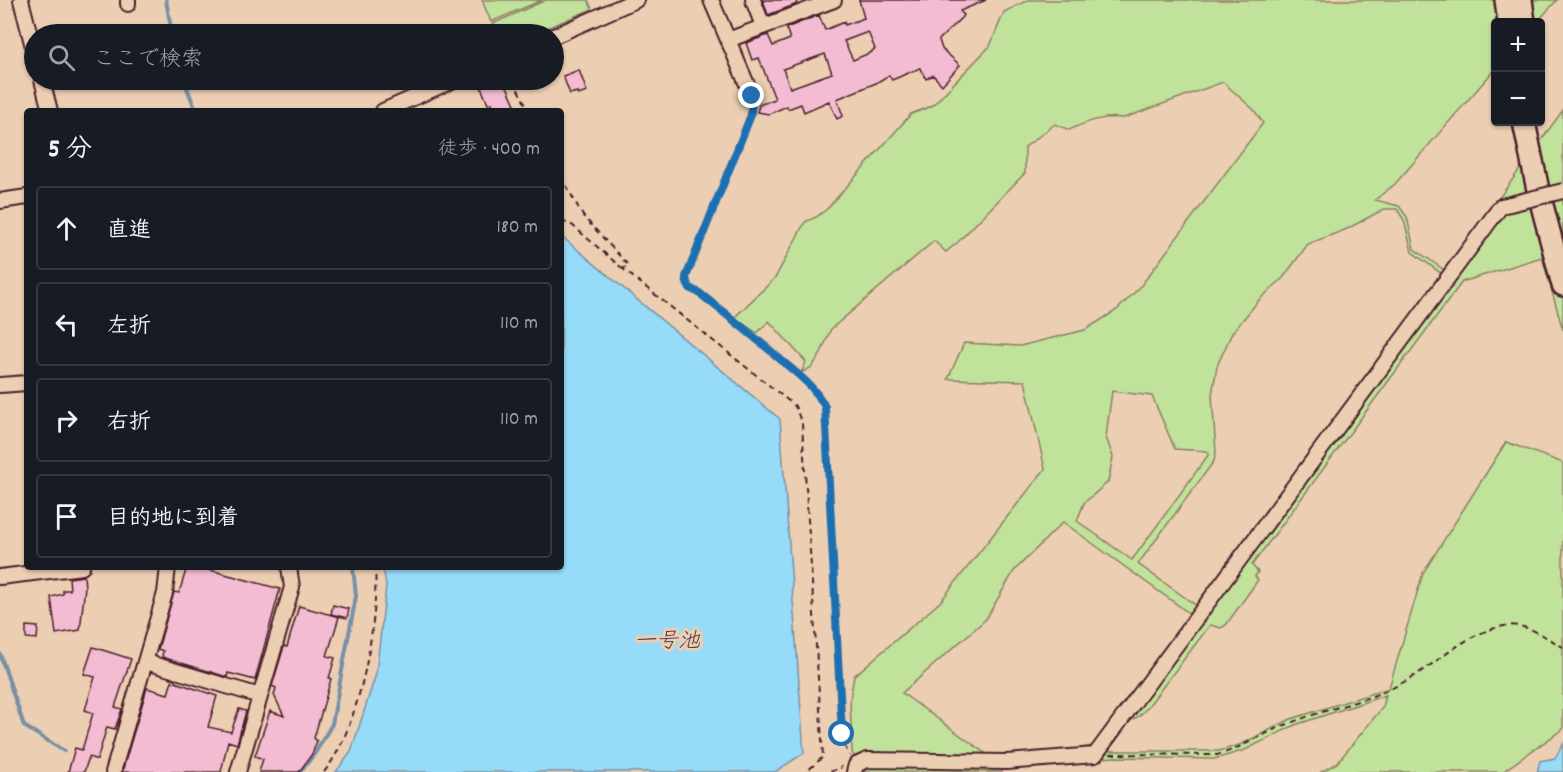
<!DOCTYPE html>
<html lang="ja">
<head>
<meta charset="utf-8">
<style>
	:root { --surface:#171b24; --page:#20242c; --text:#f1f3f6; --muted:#9ea1a6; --line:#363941 }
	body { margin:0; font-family:Dekko,"Klee One",sans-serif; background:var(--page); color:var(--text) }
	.controls { position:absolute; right:18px; top:18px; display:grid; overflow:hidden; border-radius:6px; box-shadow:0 2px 4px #0004 }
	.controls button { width:54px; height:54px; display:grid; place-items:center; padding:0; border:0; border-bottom:2px solid var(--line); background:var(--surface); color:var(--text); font:30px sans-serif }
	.stop { position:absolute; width:18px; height:18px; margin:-14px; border:4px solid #1f6fb2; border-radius:50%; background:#fff }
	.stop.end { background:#1f6fb2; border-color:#fff; box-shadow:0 2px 6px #0008 }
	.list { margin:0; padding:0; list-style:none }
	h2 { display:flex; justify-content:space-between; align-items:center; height:78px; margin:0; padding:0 24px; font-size:26px }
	h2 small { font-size:20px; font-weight:400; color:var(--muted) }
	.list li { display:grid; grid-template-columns:39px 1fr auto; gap:18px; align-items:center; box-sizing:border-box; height:84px; margin:0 12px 12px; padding:0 12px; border:2px solid var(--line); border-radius:6px }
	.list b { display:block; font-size:22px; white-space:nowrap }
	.list em { font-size:20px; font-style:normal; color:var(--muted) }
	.icon { flex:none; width:33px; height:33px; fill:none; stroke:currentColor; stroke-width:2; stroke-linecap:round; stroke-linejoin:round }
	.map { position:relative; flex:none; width:1563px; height:772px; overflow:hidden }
	.search { position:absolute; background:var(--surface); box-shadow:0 2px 4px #0004; left:24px; top:24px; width:540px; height:66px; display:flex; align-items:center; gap:15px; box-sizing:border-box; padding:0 21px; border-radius:33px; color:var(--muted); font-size:22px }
	.panel { position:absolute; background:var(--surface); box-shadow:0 2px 4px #0004; left:24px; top:108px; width:540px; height:462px; border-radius:6px }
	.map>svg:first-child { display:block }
</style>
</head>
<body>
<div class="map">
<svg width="1563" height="772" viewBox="0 0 1563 772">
	<rect width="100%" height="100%" fill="#eccfb2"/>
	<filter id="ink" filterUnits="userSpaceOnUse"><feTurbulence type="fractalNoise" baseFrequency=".0167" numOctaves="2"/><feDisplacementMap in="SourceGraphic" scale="12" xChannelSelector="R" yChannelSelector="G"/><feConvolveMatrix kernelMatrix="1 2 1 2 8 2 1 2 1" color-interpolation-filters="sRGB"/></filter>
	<g filter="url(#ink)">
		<path fill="#c1e29b" stroke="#868063" stroke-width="1.5" fill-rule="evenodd" d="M482,0H542L491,22Z
			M546,0H588L592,9L533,34H497L492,24Z
			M1028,0H1557L1537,22H1496L1495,69L1395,184L1375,200L1399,206L1407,217L1414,249L1446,271L1563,110V330L1542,257L1462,282L1252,565L1258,572L1255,576L1258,580L1226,625L1221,628L1210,625L1146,709L1139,716L1125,724L1105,751H1219L1242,744L1291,719L1389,688L1423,573L1506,442L1563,463V729L1502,772H1321L1337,763L1383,707L1386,695L1295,725L1245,750L1222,757L1214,759L1115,757L998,767L1002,772H862L852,752L850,699L854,676L940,602L1045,469L1025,381L948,379L964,343L1020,346L1085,330L1117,310L1140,287L1263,123L1254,110L1223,82L1124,118C1103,116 1088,121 1069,130L1055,124L1025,147V173L958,242L946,252L934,241L831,329L820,355L812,367L801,373L806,362L769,321L757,333L734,318L775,278L805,222L816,217L827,209L911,114L932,106L990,46L1004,12ZM1384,209H1397L1404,220L1412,252L1442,274L1197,606L1138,564L1214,461L1216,452L1212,395L1217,366L1232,333L1259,300L1283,278L1308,244L1347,229ZM1112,391L1152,396L1175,449L1207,451L1209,454L1132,560L1077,521L1084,503L1108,482L1113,457L1106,437ZM1063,522L1190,614L1096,745L1045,757L992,758L902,693L986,619L1014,571Z"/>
		<path fill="#96dbf8" stroke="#7890a6" stroke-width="1.5" d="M561,236L780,419L804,753L775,772H336L351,752L376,674L386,586L383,567H561Z
			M1563,744V772H1537L1540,761L1555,758Z"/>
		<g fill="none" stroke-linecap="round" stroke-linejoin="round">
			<path stroke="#7890a6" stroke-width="4" d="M166,0L172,34
				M184,80L196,111
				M0,654L24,726L64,751
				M300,772L315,753L332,724L356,596L353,567"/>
		</g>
		<path fill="#f4bcd2" stroke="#4a1f2b" stroke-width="1.5" fill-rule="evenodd" d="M763,0H796L797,4L768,15Z
			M859,0H986L960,11L964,15L939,40L942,49L960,65L942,85L933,75L926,79L920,68L892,80L889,75L876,83L837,99L843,116L837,119L829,101L804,112L801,104L788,109L787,106L769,114L757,112L759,105L775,99L759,58L752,60L746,43L768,35L773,46L790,39L786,28L819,15L825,30L844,22L845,25L864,18ZM868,32L875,49L872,51V52L853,60L844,41ZM825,54L832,73L790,88L783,69Z
			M579,70L587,92L578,95L577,92L570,94L563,76Z
			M478,80H504L518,111H495L492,103L488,104Z
			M187,567H199L280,589L255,680L228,673L227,677L162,657L163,651L158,649L174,592L179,593Z
			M84,576L85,587L80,630L56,634L51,597L63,594V590H70L69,578Z
			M333,605L349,609L347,618L331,614Z
			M299,606L339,617L327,656L335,658L329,678L331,679L314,738L317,741L312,754L299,772H259L263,759L255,756L270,711L284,716L274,695L276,688L272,686L284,646L287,647Z
			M26,626L38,627L37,639L26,638Z
			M93,647L131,659L115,707L122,709L115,729L107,727L97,760L89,757L84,772H68L75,748L82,750L93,713L85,710L95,677L84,674Z
			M172,681L217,696L208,727L231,732L239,709L246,711L237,744L228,741L221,772H122L147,688L168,694Z"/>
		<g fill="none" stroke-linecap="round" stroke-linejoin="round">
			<g stroke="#4a1f2b" stroke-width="18">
				<path id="minor" d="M21,0L34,51
					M128,0V4
					M711,0L752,96
					M753,0L763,26
					M554,36L636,0
					M728,40L834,0
					M42,80L50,111
					M383,111L454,80
					M0,201L27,197
					M0,385L27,383
					M0,577L82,567
					M146,662L260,696
					M113,772L165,593L168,567
					M238,772L292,587L289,567
					M854,772L856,765L867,760L1007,762L1095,755L1501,206L1510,204"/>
			</g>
			<g stroke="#4a1f2b" stroke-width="26">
				<path id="highway" d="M1506,0L1509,22
					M1521,0L1524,22
					M1524,122L1538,190L1563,285"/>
			</g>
			<path stroke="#4a1f2b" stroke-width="2" stroke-dasharray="6 4.5" stroke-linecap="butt" d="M513,80L529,111
				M752,108L751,115L686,277C687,286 689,289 698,292C726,315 754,336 781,360C798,374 815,387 825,407L842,734L845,747L850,756
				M561,176L583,216L628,265L623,269L795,406L802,424L823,757L806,772
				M561,221L572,225L623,269
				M1110,754L1217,755C1243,748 1263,733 1288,724C1326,708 1368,702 1404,682C1439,663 1463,634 1504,626C1526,622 1545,637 1563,647
				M324,772C359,730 379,621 375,567
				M830,772L842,767"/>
			<use href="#minor" stroke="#eccfb2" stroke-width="14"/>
			<use href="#highway" stroke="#eccfb2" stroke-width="21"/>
			<g stroke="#4a1f2b" stroke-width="18" stroke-linecap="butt">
				<path id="minor-bridge" d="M1510,204L1563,191"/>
			</g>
			<use href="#minor-bridge" stroke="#eccfb2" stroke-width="14"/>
		</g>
	</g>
	<g fill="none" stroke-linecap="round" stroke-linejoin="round" filter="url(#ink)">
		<path stroke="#1f6fb2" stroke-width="8" d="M752,96L751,115L686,277C687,286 689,289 698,292C726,314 754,336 781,360C798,374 815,387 825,407L842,734"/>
	</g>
	<g text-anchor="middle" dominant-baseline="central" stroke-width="6" stroke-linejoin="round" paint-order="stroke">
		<g font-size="22" font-style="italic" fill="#553b4a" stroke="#eccfb2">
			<text x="667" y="642">一号池</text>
		</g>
	</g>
</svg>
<div class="controls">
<button>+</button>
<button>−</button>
</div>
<div class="stop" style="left:842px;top:734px"></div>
<div class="stop end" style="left:752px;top:96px"></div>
<div class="search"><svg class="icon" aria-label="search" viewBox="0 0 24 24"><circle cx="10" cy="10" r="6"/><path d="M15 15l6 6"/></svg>ここで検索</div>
<section class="panel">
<h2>5 分<small>徒歩 · 400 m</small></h2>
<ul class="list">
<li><svg class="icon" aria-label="ahead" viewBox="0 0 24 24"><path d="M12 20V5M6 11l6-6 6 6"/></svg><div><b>直進</b></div><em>180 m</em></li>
<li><svg class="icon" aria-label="left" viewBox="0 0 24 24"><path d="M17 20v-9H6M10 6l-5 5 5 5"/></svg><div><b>左折</b></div><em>110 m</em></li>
<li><svg class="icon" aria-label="right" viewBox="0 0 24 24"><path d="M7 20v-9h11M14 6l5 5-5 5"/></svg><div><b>右折</b></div><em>110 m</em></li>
<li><svg class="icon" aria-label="arrive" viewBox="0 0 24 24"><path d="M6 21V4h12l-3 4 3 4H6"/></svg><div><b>目的地に到着</b></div></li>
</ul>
</section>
</div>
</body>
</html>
